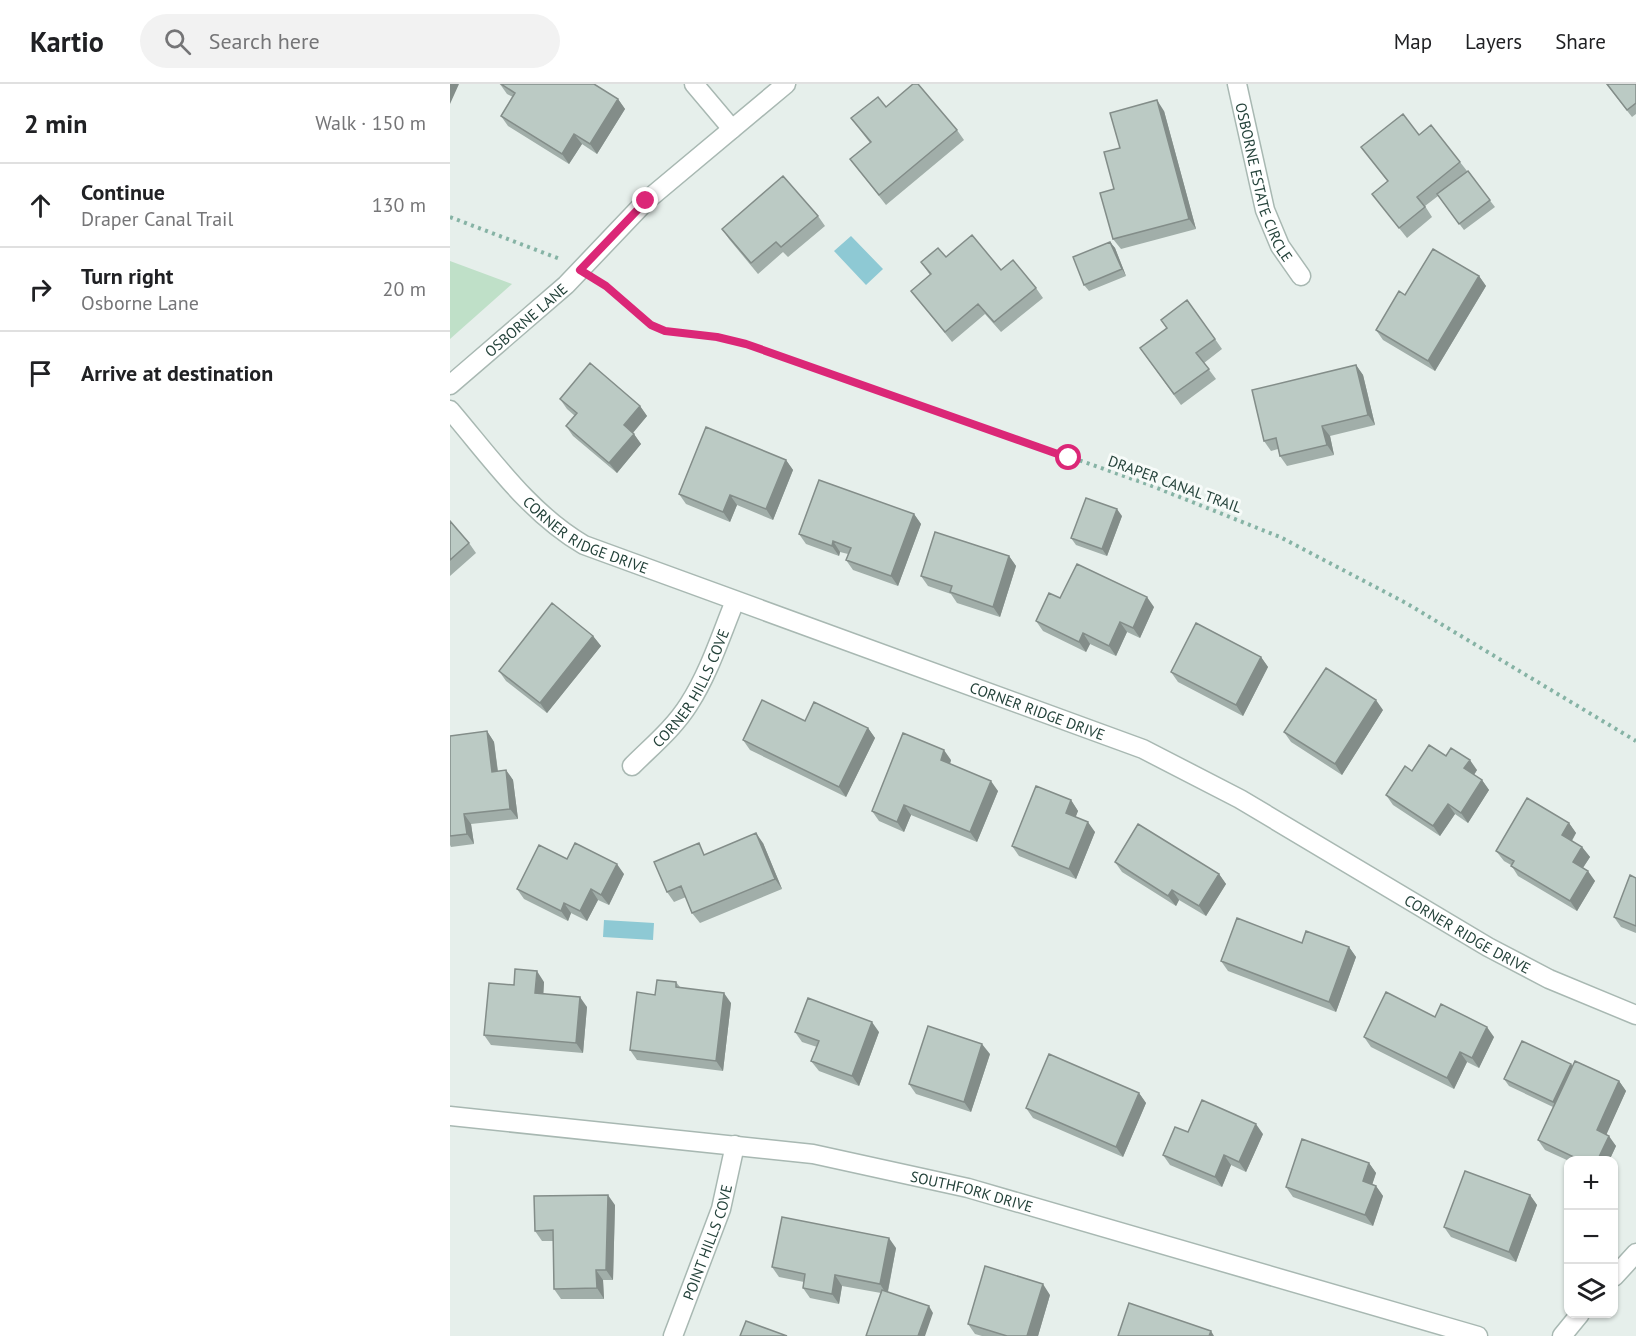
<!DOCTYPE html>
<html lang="en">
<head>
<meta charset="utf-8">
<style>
	:root { --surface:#fff; --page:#f2f2f2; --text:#202124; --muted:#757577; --line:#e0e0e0 }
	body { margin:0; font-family:"PT Sans",sans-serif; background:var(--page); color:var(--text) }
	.controls { position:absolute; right:18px; bottom:18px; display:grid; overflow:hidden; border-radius:12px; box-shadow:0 2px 4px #0004 }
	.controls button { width:54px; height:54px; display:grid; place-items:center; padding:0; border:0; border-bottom:2px solid var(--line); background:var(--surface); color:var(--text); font:30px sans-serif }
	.stop { position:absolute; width:18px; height:18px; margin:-14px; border:4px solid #db2777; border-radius:50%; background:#fff }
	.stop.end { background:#db2777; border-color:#fff; box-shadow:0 2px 6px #0008 }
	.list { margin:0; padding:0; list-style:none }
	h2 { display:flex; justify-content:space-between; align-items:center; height:78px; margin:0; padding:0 24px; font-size:26px }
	h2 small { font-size:20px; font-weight:400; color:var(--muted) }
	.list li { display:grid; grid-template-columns:39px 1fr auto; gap:18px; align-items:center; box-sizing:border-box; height:84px; padding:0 24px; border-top:2px solid var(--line) }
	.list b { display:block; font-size:22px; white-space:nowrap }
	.list p { margin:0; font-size:20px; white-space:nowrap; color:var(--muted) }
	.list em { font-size:20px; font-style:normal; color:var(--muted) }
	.icon { flex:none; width:33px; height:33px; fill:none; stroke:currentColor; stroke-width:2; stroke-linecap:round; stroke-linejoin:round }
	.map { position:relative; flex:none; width:1186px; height:1252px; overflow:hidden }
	header { display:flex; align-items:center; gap:36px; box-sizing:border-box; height:84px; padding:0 30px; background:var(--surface); border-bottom:2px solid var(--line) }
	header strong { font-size:28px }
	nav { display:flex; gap:33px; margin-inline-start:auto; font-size:21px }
	.search { width:420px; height:54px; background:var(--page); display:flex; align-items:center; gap:15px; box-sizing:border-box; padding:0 21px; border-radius:33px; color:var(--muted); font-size:22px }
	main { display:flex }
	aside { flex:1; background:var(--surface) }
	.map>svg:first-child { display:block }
</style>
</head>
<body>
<header>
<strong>Kartio</strong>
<div class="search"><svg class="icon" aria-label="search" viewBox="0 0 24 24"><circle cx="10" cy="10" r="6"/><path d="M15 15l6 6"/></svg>Search here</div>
<nav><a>Map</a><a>Layers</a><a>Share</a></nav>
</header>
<main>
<aside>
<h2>2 min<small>Walk · 150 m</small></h2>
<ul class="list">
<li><svg class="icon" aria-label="ahead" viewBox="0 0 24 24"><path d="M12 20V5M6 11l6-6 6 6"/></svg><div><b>Continue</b><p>Draper Canal Trail</p></div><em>130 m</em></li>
<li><svg class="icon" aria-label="right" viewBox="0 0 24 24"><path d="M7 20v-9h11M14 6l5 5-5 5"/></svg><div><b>Turn right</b><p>Osborne Lane</p></div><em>20 m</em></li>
<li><svg class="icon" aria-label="arrive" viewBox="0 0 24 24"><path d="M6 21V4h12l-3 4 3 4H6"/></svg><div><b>Arrive at destination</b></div></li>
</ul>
</aside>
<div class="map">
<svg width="1186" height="1252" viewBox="0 0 1186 1252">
	<rect width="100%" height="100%" fill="#e6efeb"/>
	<path fill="#bfe0c8" d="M0,177L62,200L0,255Z"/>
	<path fill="#8ec9d4" d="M401,152L433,185L416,201L384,167Z
		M154,836L204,839L203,856L153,853Z"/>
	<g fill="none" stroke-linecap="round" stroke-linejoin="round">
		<g stroke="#a8b8b2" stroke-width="21">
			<g id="minor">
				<path d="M244,0L282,45"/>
				<path id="s1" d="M787,0L815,126L830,162L851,192"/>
				<path id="s2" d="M0,301L116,201L196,117L336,0"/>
				<path id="s3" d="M0,326C41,374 79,429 134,461L693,665L790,715L1038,863L1099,895L1186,931"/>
				<path id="s4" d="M182,682C202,662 224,644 239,620C259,589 271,551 285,517"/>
				<path id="s5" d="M0,1032L363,1070L518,1104L1028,1252"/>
				<path d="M1164,1193L1186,1169"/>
				<path id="s6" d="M223,1252L271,1125L285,1061"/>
				<path d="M1112,1252L1130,1230"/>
			</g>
		</g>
		<path stroke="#86b3a5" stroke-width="4" stroke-dasharray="3 4.5" stroke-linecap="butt" d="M0,133L110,175
			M150,198L201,241L215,247L267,253L296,260L697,400L830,453L956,519L1186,657"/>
		<use href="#minor" stroke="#fff" stroke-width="18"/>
	</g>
	<path fill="#a1aea9" d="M50,0L168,15L175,25L147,70L132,60L119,80L58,42L51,32L63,13L57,10Z
		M1156,0H1186V30L1182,33Z
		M436,23L507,46L514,56L436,121L400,75L420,59L401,34Z
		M714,27L746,145L671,165L663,155L664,105L670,64Z
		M969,51L1010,78L1045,123L1014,146L988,112L975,122L982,133L957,154L922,110L938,98L911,63Z
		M368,132L375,142L338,173L333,168L308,190L279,155L272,145Z
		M660,158L665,164L676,192L639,207L634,201Z
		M496,173L551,186L586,204L593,214L551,248L535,230L502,258L461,207L480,191L471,178Z
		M1029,192L1036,202L985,287L933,256L926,246L955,211Z
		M765,255L772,265L754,279L766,295L731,321L690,264Z
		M906,281L913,291L925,341L880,352L884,371L837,382L830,372L828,365L821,367L814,357Z
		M110,315L190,322L197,332L183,349L191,360L167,389L123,352L116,342L125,332L117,325Z
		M336,376L343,386L323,436L287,421L280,438L236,420L229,410Z
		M464,430L471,440L448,502L403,486L396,476L398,470L390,468L389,472L356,460L349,450Z
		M672,432L657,472L626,461L621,454Z
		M0,437L19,459L26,469L0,492Z
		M559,472L566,482L550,533L507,519L501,510L478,502L471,492Z
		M610,514L704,523L690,554L677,548L666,572L640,560L636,568L593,547L586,537Z
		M143,552L151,562L97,629L56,597L49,587Z
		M811,573L818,583L793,632L728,598L721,588Z
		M933,626L892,691L841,658L834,648Z
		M418,644L425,654L396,713L300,666L293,656Z
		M37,647L44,658L48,687L56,686L63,696L68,735L21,740L24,760L1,763L0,761V652Z
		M996,672L1027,686L1024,691L1032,696L1039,706L1018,739L1005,730L990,752L943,721L936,711L962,687Z
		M501,676L500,680L548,707L527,758L461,731L454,748L429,737L422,727Z
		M621,716L628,727L625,733L645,748L626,795L569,772L562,762Z
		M1119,739L1126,749L1122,757L1132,763L1140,773L1133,784L1145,797L1127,827L1068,792L1061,781L1054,777L1046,767Z
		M313,759L332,805L250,839L242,829L236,813L224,818L217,808L257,770Z
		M117,775L174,790L159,821L148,816L137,837L121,829L118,837L74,815L67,805Z
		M665,778L769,790L776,800L756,832L729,816L726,822L672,788Z
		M1186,794V849L1171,843L1164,833Z
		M852,859L899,863L906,873L886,928L778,887L771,877Z
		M94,898L93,909L137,923L133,969L41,961L34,951L64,901Z
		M226,898L230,903L281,919L273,987L187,976L180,966L205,911Z
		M985,933L1044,953L1029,984L1017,978L1004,1005L921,963L914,953Z
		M345,948H429L409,1002L369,987L361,977L367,963L352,958Z
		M540,970L521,1028L466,1010L459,1000Z
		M1122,983L1169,997L1176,1007L1156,1050L1166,1062L1159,1077H1119L1095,1066L1088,1056L1103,1023L1059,1002L1054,995Z
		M689,1009L696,1019L673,1073L583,1034L576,1024Z
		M813,1050L796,1088L781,1081L772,1103L720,1081L713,1071Z
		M919,1079L926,1089L922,1101L926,1102L933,1112L923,1142L843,1113L836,1103Z
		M1080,1111L1087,1121L1066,1178L1001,1153L994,1143Z
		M165,1121L163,1196H153L154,1215H111L104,1205L103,1157H92L85,1147Z
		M446,1164L438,1208L483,1229L431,1209L392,1202L389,1220L360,1214L353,1204L354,1198L329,1193L322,1183Z
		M600,1211L588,1252H532L525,1250L518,1240Z"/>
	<path fill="#838d89" d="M0,0H9L0,20Z
		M168,15L175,25L147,70L140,60Z
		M707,16L714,27L746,145L739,135Z
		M124,50L132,60L119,80L112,70Z
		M660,158L665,164L676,192L672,185Z
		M1029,192L1036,202L985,287L978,277Z
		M906,281L913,291L925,341L918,331Z
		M190,322L197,332L181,351L174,341Z
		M872,342L880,352L884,371L877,361Z
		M184,350L191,360L167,389L159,379Z
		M336,376L343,386L323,436L316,425Z
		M280,411L287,421L280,438L273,428Z
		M667,425L672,432L657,472L652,465Z
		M464,430L471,440L448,502L441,492Z
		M383,457L390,468L389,472L382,462Z
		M559,472L566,482L550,533L543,523Z
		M697,513L704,523L690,554L683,544Z
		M670,538L677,548L666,572L659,562Z
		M633,549L640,560L636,568L629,558Z
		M143,552L151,562L97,629L90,619Z
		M811,573L818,583L793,632L786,621Z
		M926,616L933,626L892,691L885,680Z
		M418,644L425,654L396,713L389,703Z
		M37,647L44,658L49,698L42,688Z
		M494,666L501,676L498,686L491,676Z
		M1020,676L1027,686L1021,695L1014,684Z
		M56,686L63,696L68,735L60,725Z
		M1032,696L1039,706L1018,739L1011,729Z
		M541,697L548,707L527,758L520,748Z
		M621,716L628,727L623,740L616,729Z
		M998,720L1005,730L990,752L983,742Z
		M454,721L461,731L454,748L447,738Z
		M14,730L21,740L24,760L17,750Z
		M638,738L645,748L626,795L619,785Z
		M1119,739L1126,749L1119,761L1112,751Z
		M306,749L313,759L332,805L325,795Z
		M1132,763L1140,773L1130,788L1123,778Z
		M167,780L174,790L159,821L151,811Z
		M1138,787L1145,797L1127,827L1120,817Z
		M769,790L776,800L756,832L749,822Z
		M141,805L148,816L137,837L130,827Z
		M722,806L729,816L726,822L718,812Z
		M114,819L121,829L118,837L111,827Z
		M899,863L906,873L886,928L879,918Z
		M87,887L94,898L93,919L85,909Z
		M274,909L281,919L273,987L266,977Z
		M130,913L137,923L133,969L126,959Z
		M422,938L429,948L409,1002L402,992Z
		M1037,943L1044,953L1029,984L1022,974Z
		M532,960L540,970L521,1028L514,1018Z
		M1010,968L1017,978L1004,1005L997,994Z
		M1121,980L1126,987L1108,1025L1103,1018Z
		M1169,997L1176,1007L1154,1056L1147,1046Z
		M689,1009L696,1019L673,1073L666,1063Z
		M806,1040L813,1050L796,1088L789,1078Z
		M1159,1052L1166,1062L1159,1077H1147Z
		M774,1071L781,1081L772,1103L765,1093Z
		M919,1079L926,1089L920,1107L913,1097Z
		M926,1102L933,1112L923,1142L915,1131Z
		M158,1111L165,1121L163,1196L156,1186Z
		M1080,1111L1087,1121L1066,1178L1059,1168Z
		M439,1154L446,1164L437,1211L430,1200Z
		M146,1186L153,1196L154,1215L147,1204Z
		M385,1191L392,1202L389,1220L382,1210Z
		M593,1200L600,1211L588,1252H577Z
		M479,1222L483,1229L475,1252H468Z
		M761,1247L764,1252H759Z"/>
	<path fill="#bbcac4" stroke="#838d89" stroke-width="1.5" d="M51,0H144L168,15L140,60L124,50L112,70L51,32L65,9Z
		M463,0H468L507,46L429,111L400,75L421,58L401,34L428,13L436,23Z
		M1157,0H1186V19L1177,26Z
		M707,16L739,135L663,155L650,109L664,105L654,68L670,64L660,29Z
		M953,30L969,51L981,41L1010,78L967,113L975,123L949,144L922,110L938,97L911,63Z
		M1018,87L1040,116L1009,140L987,110Z
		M333,92L368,132L331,163L326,158L301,179L272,145Z
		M522,151L551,186L563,176L586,204L544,238L528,220L495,248L461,207L481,190L471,178L488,164L496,173Z
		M660,158L672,185L634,201L623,173Z
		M983,165L1029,192L978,277L926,246L949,207L955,211Z
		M737,216L765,255L746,269L759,285L724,310L690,264L717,244L711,236Z
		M140,279L190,322L174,341L184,350L159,379L116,342L127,329L110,315Z
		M906,281L918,331L872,342L877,361L830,372L826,354L814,357L802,306Z
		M256,343L336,376L316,425L280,411L273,428L229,410Z
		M369,396L464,430L441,492L396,476L401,464L383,457L382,462L349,450Z
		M636,414L667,425L652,465L621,454Z
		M0,437L19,459L0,476Z
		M485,448L559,472L543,523L500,508L502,502L471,492Z
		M627,480L697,513L683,544L670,538L659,562L633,549L629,558L586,537L599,509L610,514Z
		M102,519L143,552L90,619L49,587Z
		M746,539L811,573L786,621L721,588Z
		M876,584L926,616L885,680L834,648Z
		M312,616L355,637L364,618L418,644L389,703L293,656Z
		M37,647L42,688L56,686L60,725L14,730L17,750L0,752V652Z
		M453,649L494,666L491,676L541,697L520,748L454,721L447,738L422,727Z
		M979,661L996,672L1001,664L1020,676L1014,684L1032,696L1011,729L998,720L983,742L936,711L955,682L962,687Z
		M586,702L621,716L616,729L638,738L619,785L562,762Z
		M1077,714L1119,739L1112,751L1132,763L1123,778L1138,787L1120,817L1061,782L1064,777L1046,767Z
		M688,740L769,790L749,822L722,806L718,812L665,778Z
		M306,749L325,795L242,829L231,802L217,808L204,778L249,759L254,771Z
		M125,759L167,780L151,811L141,805L130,827L114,819L111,827L67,805L89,761L117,775Z
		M1180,791L1186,794V842L1164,833Z
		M787,834L852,859L856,847L899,863L879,918L771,877Z
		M65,885L87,887L85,909L130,913L126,959L34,951L39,899L64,901Z
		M207,896L226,898V903L274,909L266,977L180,966L187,908L205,911Z
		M936,908L985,933L991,920L1037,943L1022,974L1010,968L997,994L914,953Z
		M358,914L422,938L402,992L361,977L369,957L345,948Z
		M478,942L532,960L514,1018L459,1000Z
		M1072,957L1121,980L1103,1018L1054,995Z
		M599,970L689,1009L666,1063L576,1024Z
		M1125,977L1169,997L1147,1046L1159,1052L1147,1077H1132L1088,1056Z
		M752,1016L806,1040L789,1078L774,1071L765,1093L713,1071L725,1043L738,1048Z
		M852,1055L919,1079L913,1097L926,1102L915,1131L836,1103Z
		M1015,1087L1080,1111L1059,1168L994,1143Z
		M158,1111L156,1186H146L147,1204L104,1205L103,1146L85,1147L84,1112Z
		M332,1133L439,1154L430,1200L385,1191L382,1210L353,1204L355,1190L322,1183Z
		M535,1182L593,1200L577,1252H557L518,1240Z
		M432,1206L479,1222L468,1252H416Z
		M679,1219L761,1247L759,1252H668Z
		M296,1237L337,1252H290Z"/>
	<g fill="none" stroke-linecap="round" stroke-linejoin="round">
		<path stroke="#db2777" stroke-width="8" d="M196,117L130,186L156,202L201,241L215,247L267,253L296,260L619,374"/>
	</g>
	<g text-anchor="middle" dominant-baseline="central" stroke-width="6" stroke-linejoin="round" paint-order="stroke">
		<g font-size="15" fill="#24423a" stroke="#f7fbf9">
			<text stroke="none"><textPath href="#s1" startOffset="102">OSBORNE ESTATE CIRCLE</textPath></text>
			<text stroke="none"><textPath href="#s2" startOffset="100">OSBORNE LANE</textPath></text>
			<text transform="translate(725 400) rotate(20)">DRAPER CANAL TRAIL</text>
			<text stroke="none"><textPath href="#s3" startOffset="188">CORNER RIDGE DRIVE</textPath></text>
			<text stroke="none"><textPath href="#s4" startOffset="99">CORNER HILLS COVE</textPath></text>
			<text stroke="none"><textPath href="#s3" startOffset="674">CORNER RIDGE DRIVE</textPath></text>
			<text stroke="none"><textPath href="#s3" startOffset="1160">CORNER RIDGE DRIVE</textPath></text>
			<text stroke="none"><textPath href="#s5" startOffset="528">SOUTHFORK DRIVE</textPath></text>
			<text stroke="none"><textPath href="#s6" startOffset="100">POINT HILLS COVE</textPath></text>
		</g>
	</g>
</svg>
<div class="controls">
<button>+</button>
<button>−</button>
<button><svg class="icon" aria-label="layers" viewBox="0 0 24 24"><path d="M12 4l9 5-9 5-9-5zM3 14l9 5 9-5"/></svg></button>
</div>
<div class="stop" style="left:619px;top:374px"></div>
<div class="stop end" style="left:196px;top:117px"></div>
</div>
</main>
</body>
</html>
